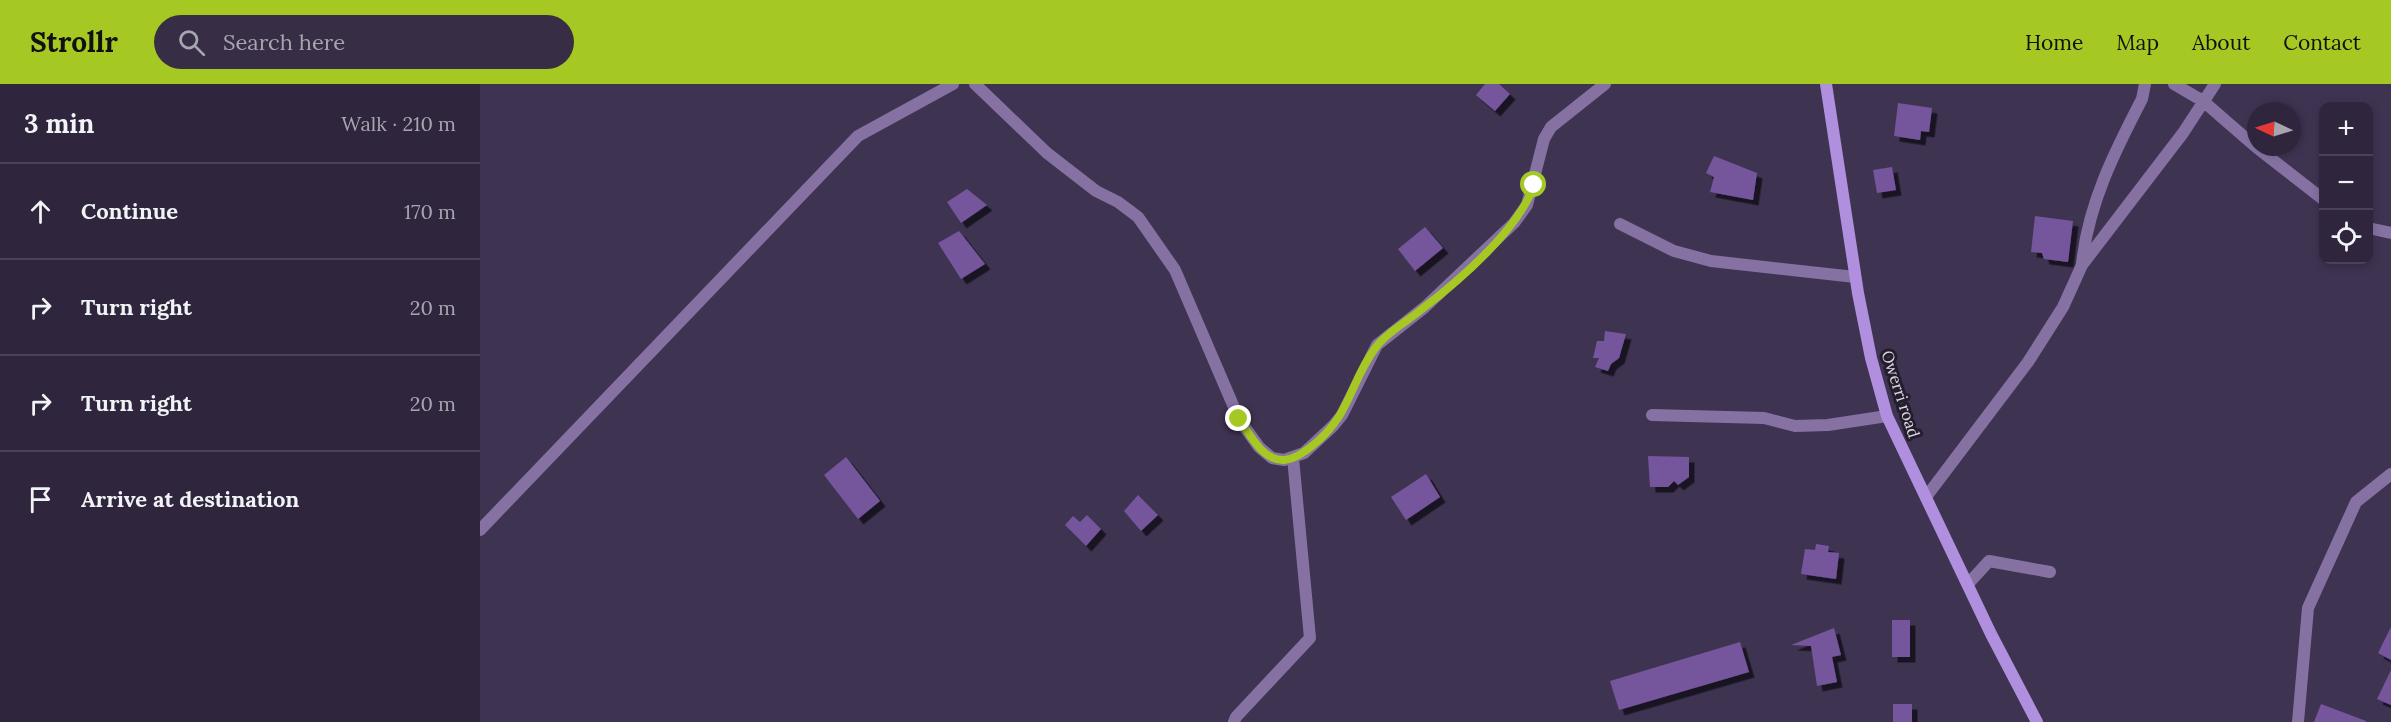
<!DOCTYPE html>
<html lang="en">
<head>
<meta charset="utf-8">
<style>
	:root { --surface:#2f263e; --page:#372e45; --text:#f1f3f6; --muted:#a7a5b0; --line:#4a4358; --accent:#a5c823 }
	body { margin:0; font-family:Lora,serif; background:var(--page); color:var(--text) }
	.controls { position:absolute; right:18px; top:18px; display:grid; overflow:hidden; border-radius:12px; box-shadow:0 3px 9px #0003 }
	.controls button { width:54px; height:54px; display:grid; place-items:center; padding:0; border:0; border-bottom:2px solid var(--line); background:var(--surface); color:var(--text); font:30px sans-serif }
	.compass { position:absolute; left:1767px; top:18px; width:54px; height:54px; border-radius:50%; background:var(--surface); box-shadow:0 3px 9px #0003; rotate:274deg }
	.stop { position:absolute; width:18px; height:18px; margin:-14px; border:4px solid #a5c823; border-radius:50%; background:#fff }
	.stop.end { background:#a5c823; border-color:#fff; box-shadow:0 2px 6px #0008 }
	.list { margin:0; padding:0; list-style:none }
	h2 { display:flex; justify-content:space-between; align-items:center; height:78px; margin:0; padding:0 24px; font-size:26px }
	h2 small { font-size:20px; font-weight:400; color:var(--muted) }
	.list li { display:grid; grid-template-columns:39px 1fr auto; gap:18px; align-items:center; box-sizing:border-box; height:96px; padding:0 24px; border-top:2px solid var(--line) }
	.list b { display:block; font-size:22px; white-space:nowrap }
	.list em { font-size:20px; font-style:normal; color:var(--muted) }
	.icon { flex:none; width:33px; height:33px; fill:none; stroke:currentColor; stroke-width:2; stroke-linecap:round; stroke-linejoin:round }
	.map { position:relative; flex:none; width:1911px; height:638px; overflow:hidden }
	header { display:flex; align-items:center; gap:36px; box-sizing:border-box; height:84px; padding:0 30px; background:var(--accent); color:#111 }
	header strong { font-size:28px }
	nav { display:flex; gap:33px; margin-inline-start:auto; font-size:21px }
	.search { width:420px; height:54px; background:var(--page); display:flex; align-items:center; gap:15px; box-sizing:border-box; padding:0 21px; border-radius:33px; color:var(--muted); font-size:22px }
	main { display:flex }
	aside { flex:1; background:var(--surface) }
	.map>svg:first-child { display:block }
</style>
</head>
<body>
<header>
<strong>Strollr</strong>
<div class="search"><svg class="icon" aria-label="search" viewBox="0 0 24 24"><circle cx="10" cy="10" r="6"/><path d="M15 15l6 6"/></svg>Search here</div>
<nav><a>Home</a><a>Map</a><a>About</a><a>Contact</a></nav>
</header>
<main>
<aside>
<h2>3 min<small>Walk · 210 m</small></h2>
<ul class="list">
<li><svg class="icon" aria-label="ahead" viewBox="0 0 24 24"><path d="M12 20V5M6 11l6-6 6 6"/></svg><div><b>Continue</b></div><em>170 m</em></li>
<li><svg class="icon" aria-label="right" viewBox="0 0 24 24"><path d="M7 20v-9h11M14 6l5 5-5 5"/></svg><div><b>Turn right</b></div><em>20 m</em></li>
<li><svg class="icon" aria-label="right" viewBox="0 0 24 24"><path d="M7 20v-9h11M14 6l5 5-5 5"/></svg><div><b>Turn right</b></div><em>20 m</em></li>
<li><svg class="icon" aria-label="arrive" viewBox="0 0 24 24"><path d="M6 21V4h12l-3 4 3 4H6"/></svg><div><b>Arrive at destination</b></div></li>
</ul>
</aside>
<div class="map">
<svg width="1911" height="638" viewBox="0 0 1911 638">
	<defs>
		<filter id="shadow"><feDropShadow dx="5.5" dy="5.5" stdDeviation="0" flood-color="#0009"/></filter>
	</defs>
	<rect width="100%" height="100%" fill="#3f3352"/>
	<path fill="#74569d" filter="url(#shadow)" d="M1005,0H1019L1030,10L1015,27L996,11Z
		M1418,19L1452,24L1449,48L1441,47L1440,56L1414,52Z
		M1234,72L1277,89L1273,116L1230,108L1234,93L1226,89Z
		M1412,83L1416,106L1397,109L1393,86Z
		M487,105L507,121L481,139L467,118Z
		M1555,132L1593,137L1588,178L1564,175L1562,169L1551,168Z
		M945,143L963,164L935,187L918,165Z
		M479,147L505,180L481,195L458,159Z
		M1125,247L1146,250L1139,274L1131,280L1128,287L1115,283L1119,274H1113L1117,257H1124Z
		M1168,372L1209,373V393L1198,401L1194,397L1188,403H1170Z
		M366,373L400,417L378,435L344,391Z
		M946,390L960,413L926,436L911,413Z
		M658,411L678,431L661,447L644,427Z
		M607,431L621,445L606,462L585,441L593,432L600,438Z
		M1336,460L1349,462L1348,468L1359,469L1356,495L1321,490L1325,465L1335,466Z
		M1412,536H1430V573H1412Z
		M1911,543V576L1898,569Z
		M1354,544L1361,571L1352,573L1357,598L1337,602L1331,562L1311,561Z
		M1260,558L1269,588L1139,626L1130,597Z
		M1911,586V621L1897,615Z
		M1413,620H1432V638H1413Z
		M1841,620L1886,637V638H1834Z"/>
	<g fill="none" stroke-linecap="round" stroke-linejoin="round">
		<path stroke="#8572a3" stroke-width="12" d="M495,0L567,69L616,107L638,118L658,133L695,186L759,335L779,363L792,374L804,376L824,369L853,342L862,331L897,261L945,223L1034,139L1047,121L1064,55L1071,43L1125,0
			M1694,0L1723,17L1776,63
			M1776,63L1844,116
			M1140,140L1194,167L1231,177L1375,193
			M1888,144L1911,149
			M1602,180C1608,120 1635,67 1662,15L1665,0
			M1172,331L1284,334L1315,342L1348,341L1407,332
			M1446,413L1548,278L1583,223L1602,181L1703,49L1735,0
			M0,446L378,52L473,0
			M1488,500L1509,477L1570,488
			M754,638L756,633L830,554L813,374
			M1818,638L1828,524L1876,418L1911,390"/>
		<path stroke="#af8fde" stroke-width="12" d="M1346,0L1378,209L1391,274L1407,332L1511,550L1557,638"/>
	</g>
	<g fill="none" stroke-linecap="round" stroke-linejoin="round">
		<path stroke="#a5c823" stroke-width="8" d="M759,335C770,350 782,377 804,376C815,375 824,368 832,362C872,330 869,299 896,263C907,248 928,237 942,225C980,196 1039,145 1054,101"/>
	</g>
	<g text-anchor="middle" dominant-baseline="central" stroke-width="6" stroke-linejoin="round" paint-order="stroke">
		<g font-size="16" fill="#e1daed" stroke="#241e2c">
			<text transform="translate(1421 310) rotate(72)">Owerri road</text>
		</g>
	</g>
</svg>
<div class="controls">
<button>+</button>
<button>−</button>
<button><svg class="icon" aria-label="locate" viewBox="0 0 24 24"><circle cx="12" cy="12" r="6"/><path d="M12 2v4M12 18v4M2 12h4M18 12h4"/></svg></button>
</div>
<svg class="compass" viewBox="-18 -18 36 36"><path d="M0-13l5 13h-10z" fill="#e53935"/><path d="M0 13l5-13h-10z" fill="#a7a5b0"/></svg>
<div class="stop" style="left:1054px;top:101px"></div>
<div class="stop end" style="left:759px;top:335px"></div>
</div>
</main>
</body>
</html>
